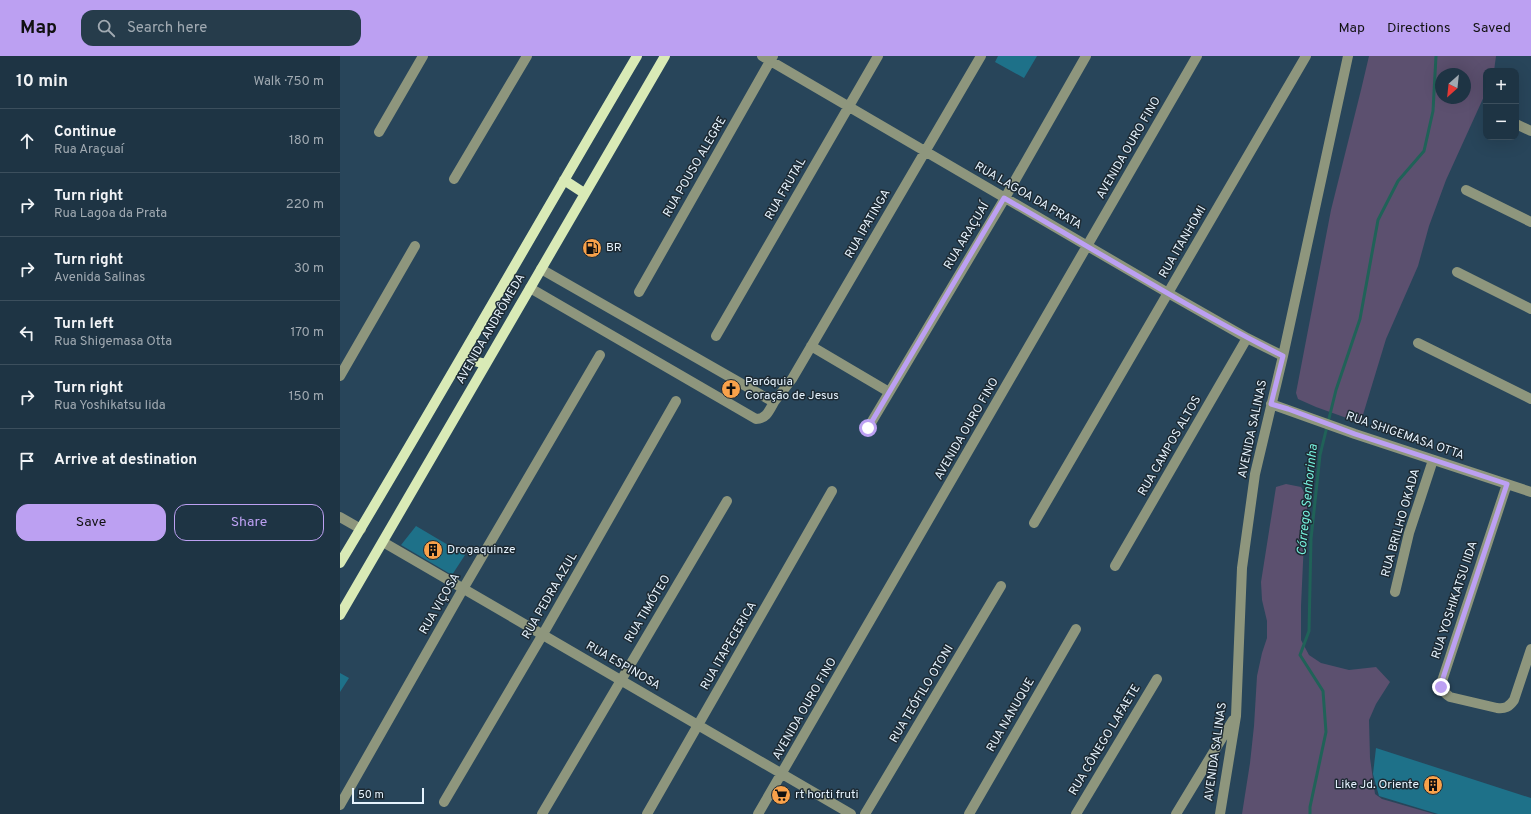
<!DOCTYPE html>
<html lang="en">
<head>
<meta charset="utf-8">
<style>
	:root { --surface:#1e3444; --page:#263c4b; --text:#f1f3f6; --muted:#a1aab2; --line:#3c4f5d; --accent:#bca0f2 }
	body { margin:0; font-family:Overpass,sans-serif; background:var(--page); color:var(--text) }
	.controls { position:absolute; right:12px; top:12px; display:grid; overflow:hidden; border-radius:8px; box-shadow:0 4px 16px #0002 }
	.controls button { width:36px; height:36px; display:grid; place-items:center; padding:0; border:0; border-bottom:1px solid var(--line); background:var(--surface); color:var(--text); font:20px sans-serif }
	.compass { position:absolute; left:1095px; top:12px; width:36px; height:36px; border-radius:50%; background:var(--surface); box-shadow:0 4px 16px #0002; rotate:207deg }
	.scale { position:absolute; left:12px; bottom:10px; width:72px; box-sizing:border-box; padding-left:4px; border:2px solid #e6f3fe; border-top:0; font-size:11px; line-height:14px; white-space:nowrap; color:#e6f3fe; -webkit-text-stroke:3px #1d2a33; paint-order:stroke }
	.stop { position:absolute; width:12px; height:12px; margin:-9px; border:3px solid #bca0f2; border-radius:50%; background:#fff }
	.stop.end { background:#bca0f2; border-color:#fff; box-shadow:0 1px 4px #0008 }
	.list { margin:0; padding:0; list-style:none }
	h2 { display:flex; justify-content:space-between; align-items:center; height:52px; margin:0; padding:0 16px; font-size:17px }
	h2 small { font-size:13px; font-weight:400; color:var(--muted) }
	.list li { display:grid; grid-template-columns:26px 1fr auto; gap:12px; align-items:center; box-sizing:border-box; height:64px; padding:0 16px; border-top:1px solid var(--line) }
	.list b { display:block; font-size:15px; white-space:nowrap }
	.list p { margin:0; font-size:13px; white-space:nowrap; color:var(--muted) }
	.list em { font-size:13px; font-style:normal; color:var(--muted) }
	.actions { display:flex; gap:8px; padding:12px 16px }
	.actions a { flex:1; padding:9px 0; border:1px solid var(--accent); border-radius:12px; text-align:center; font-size:14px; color:var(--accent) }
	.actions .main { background:var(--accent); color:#111 }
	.icon { flex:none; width:22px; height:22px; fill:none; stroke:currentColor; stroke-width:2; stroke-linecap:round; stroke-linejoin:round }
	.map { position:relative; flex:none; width:1191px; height:758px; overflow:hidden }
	header { display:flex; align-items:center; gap:24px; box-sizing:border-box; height:56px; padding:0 20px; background:var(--accent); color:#111 }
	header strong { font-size:19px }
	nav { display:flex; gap:22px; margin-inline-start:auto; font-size:14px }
	.search { width:280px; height:36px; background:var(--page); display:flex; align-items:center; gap:10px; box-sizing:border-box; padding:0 14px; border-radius:12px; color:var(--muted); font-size:15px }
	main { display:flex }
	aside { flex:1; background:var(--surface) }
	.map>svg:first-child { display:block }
</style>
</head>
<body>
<header>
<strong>Map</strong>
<div class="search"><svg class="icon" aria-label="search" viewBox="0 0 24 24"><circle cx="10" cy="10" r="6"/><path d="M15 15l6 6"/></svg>Search here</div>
<nav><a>Map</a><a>Directions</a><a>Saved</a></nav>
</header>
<main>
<aside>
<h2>10 min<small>Walk · 750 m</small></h2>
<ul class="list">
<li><svg class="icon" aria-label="ahead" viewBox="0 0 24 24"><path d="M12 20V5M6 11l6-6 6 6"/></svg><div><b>Continue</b><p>Rua Araçuaí</p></div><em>180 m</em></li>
<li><svg class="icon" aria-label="right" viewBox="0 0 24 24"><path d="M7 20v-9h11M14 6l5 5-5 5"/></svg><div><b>Turn right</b><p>Rua Lagoa da Prata</p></div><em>220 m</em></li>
<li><svg class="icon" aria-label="right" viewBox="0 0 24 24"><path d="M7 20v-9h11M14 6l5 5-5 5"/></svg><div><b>Turn right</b><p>Avenida Salinas</p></div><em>30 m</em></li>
<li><svg class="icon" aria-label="left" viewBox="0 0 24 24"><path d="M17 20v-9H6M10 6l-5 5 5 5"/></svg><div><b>Turn left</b><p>Rua Shigemasa Otta</p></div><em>170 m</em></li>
<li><svg class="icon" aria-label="right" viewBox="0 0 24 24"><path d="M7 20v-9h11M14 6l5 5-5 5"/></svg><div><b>Turn right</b><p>Rua Yoshikatsu Iida</p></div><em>150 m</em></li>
<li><svg class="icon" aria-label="arrive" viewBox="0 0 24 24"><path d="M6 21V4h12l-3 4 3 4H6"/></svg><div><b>Arrive at destination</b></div></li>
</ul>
<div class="actions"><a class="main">Save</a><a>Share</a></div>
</aside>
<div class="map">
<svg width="1191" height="758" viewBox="0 0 1191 758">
	<rect width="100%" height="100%" fill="#28455a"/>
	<path fill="#5c506f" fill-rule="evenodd" d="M1029,0H1156L1154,15H1146V36L1106,124L1089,170L1078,210L1046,283L1022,362L1015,365L976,351L958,343L956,337L991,154L1021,34ZM1101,18H1125V42H1101Z
		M946,428L961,431L968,442L964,485L961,550V584L969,599L981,607L1009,614L1036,611L1050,626L1036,648L1029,664L1030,702L1035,738L1042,743L1094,758H902L910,707L914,670L917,620L922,597L927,582V565L922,544L921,526L936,431Z"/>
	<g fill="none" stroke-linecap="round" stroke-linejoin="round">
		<path stroke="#206258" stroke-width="3" d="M970,758V751L986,676L983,635L960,599L969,575L971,483L980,399L996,334L1020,263L1038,164L1058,125L1084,95L1093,55L1096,0"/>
	</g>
	<path fill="#1e7189" d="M658,0H697L684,22L655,6Z
		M76,470L125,499L112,519L61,489Z
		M0,617L9,622L0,636Z
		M1036,692L1191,742V758H1098L1039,740L1033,718Z"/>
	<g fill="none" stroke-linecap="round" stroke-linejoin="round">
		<path stroke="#8e967d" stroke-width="10" d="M422,0L828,237L907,282L943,300
			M1176,68L1191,75
			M39,76L83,0
			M114,123L187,0
			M1126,134L1191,166
			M1117,216L1191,253
			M190,232L416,363C426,363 429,355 434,346L430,344L201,213
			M299,236L433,0
			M376,280L538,0
			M1078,287L1191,343
			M471,290L549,336
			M0,320L75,190
			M434,346L452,323L641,0
			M931,348L1015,378L1191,436
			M528,372L665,142L746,0
			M1167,428L1102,625C1101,633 1103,636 1110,641L1157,652C1165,653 1169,651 1174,644L1191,593
			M0,461L21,473
			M694,467L966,0
			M43,486L511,758
			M775,510L907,282
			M1055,536L1069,477L1093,404
			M104,746L203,578L336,345
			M0,749L123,533L260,299
			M202,758L387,445
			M307,758L492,435
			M418,758L857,0
			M525,758L661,530
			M629,758L736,573
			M736,758L817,623
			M836,758L893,664
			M880,758L896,660L902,512L915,418L943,300L1008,0"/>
		<path stroke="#d9eab6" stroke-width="10" d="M224,124L244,137
			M125,297L134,305L146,308
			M0,507C101,339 197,169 297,0
			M0,559L325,0"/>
	</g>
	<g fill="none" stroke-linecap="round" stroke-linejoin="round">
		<path stroke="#bca0f2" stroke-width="5" d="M528,372L664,142C757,195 848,252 943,300L931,348L948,353L1015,378L1167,428L1102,625L1101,631"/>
	</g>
	<defs>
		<g id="fuel-disc" transform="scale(1)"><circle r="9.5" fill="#f8a14a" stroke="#1d2a33"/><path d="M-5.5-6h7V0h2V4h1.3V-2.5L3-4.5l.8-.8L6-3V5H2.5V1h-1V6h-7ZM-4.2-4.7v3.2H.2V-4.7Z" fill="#111"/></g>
		<g id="church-disc" transform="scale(1)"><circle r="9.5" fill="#f8a14a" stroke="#1d2a33"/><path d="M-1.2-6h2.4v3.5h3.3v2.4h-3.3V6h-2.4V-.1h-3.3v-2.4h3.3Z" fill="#111"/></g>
		<g id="building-disc" transform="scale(1)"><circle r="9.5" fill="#f8a14a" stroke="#1d2a33"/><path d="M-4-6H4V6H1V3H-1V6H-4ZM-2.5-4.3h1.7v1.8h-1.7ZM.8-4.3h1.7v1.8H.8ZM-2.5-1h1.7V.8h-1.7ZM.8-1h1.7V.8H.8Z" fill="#111"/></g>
		<g id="supermarket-disc" transform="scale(1)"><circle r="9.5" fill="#f8a14a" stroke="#1d2a33"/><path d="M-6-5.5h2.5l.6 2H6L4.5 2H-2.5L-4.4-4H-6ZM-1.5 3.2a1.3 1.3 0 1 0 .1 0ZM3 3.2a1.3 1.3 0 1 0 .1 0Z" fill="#111"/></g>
	</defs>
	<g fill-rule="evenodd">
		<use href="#fuel-disc" x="252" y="192"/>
		<use href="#church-disc" x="391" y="333"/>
		<use href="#building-disc" x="93" y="494"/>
		<use href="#building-disc" x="1093" y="729"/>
		<use href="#supermarket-disc" x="441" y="739"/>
	</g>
	<g text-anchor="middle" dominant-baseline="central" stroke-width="3" stroke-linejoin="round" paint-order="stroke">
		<g font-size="12" fill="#e6f3fe" stroke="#1d2a33">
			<text transform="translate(789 92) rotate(-60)">AVENIDA OURO FINO</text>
			<text transform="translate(355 111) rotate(-60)">RUA POUSO ALEGRE</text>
			<text transform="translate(446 133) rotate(-60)">RUA FRUTAL</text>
			<text transform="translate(688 140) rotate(30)">RUA LAGOA DA PRATA</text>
			<text transform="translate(528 168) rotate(-60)">RUA IPATINGA</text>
			<text transform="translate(627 180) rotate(-59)">RUA ARAÇUAÍ</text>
			<text transform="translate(843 186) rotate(-60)">RUA ITANHOMI</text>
			<text transform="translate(151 273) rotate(-60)">AVENIDA ANDRÔMEDA</text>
			<text transform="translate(627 373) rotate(-60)">AVENIDA OURO FINO</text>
			<text transform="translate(913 373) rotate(-78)">AVENIDA SALINAS</text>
			<text transform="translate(1065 380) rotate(19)">RUA SHIGEMASA OTTA</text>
			<text transform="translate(830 390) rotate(-60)">RUA CAMPOS ALTOS</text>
			<text transform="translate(1061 467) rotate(-74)">RUA BRILHO OKADA</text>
			<text transform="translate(210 540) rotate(-60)">RUA PEDRA AZUL</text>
			<text transform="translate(1115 544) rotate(-72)">RUA YOSHIKATSU IIDA</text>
			<text transform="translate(100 548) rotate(-60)">RUA VIÇOSA</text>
			<text transform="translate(308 553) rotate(-59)">RUA TIMÓTEO</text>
			<text transform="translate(389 590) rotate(-60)">RUA ITAPECERICA</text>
			<text transform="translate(283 610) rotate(30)">RUA ESPINOSA</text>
			<text transform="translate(582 638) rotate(-59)">RUA TEÓFILO OTONI</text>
			<text transform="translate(465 653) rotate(-60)">AVENIDA OURO FINO</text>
			<text transform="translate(671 659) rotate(-60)">RUA NANUQUE</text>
			<text transform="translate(765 684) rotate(-59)">RUA CÔNEGO LAFAETE</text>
			<text transform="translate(876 696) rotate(-82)">AVENIDA SALINAS</text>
		</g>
		<g font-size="12" fill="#e6f3fe" stroke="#1d2a33" text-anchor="start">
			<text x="266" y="192">BR</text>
			<text x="405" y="326">Paróquia<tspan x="405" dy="14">Coração de Jesus</tspan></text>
			<text x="107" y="494">Drogaquinze</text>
			<text x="1079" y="729" text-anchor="end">Like Jd. Oriente</text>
			<text x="455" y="739">rt horti fruti</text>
		</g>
		<g font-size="13" font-style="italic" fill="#76f1de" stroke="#1d2a33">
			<text transform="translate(968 444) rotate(-84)">Córrego Senhorinha</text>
		</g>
	</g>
</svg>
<div class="controls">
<button>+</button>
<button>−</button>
</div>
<svg class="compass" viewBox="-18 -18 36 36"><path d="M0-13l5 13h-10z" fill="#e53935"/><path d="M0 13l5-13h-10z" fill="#a1aab2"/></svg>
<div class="scale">50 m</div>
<div class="stop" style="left:528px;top:372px"></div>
<div class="stop end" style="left:1101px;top:631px"></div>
</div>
</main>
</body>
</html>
